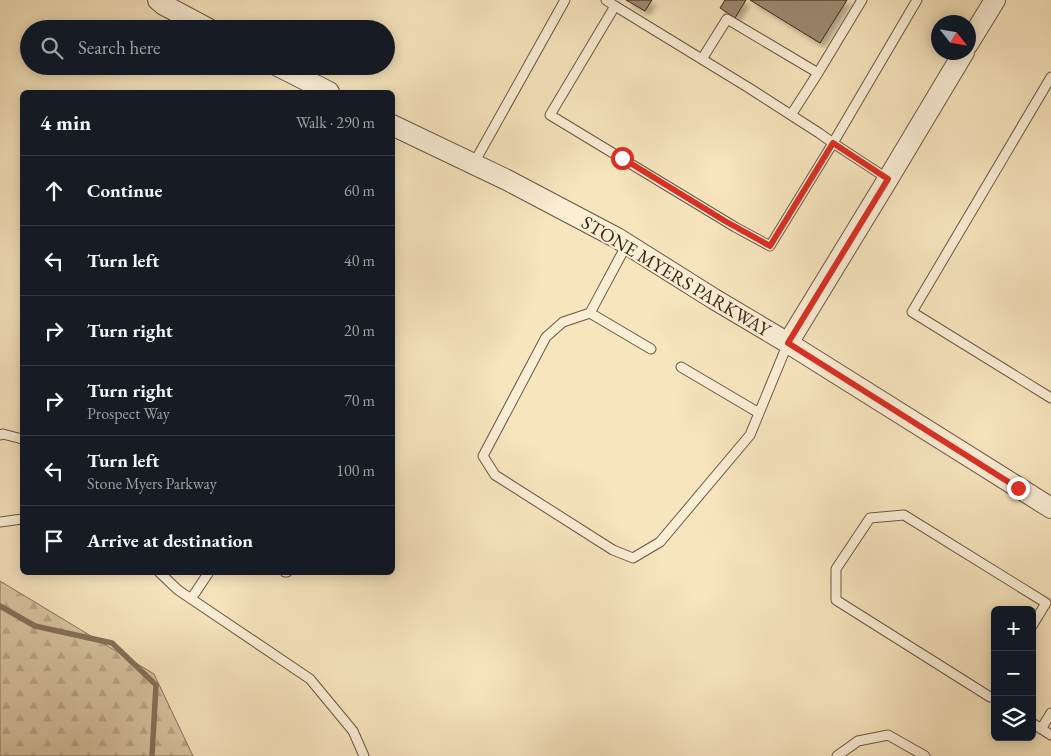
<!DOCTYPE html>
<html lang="en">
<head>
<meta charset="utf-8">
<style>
	:root { --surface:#171b24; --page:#20242c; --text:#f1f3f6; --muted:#9ea1a6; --line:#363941 }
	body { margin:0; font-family:"EB Garamond",serif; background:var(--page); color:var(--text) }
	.controls { position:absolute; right:15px; bottom:15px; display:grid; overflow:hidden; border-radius:8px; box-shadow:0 2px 12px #0003 }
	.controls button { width:45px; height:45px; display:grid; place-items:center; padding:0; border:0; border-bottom:1px solid var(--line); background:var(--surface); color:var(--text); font:25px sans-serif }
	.compass { position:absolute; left:931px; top:15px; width:45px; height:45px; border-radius:50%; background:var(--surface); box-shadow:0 2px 12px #0003; rotate:121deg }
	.stop { position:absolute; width:15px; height:15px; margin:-11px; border:4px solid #d93025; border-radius:50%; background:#fff }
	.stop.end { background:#d93025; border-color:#fff; box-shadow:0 1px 5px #0008 }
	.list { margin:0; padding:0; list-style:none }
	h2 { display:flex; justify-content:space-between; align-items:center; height:65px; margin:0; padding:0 20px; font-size:21px }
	h2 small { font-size:16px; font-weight:400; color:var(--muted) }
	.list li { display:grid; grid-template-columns:32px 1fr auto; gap:15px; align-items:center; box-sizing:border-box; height:70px; padding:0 20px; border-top:1px solid var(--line) }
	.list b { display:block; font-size:19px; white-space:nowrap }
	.list p { margin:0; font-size:16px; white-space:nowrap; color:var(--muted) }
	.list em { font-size:16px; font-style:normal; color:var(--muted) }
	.icon { flex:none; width:28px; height:28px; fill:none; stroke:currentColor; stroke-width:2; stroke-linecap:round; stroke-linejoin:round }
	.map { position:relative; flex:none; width:1051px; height:756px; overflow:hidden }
	.search { position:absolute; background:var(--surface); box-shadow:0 2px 12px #0003; left:20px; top:20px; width:375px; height:55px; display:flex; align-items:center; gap:12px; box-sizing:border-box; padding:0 18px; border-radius:28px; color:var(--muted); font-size:19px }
	.panel { position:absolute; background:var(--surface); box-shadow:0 2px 12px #0003; left:20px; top:90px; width:375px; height:485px; border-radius:8px }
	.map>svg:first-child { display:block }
</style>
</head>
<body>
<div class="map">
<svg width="1051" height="756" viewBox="0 0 1051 756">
	<defs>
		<pattern id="forest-firs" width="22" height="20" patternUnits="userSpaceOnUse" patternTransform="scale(1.25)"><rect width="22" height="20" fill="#d7c5a2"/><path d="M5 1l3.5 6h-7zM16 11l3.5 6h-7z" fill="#b9a98b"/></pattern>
		<filter id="shadow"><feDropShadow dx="4.5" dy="4.5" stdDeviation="2.5" flood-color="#0004"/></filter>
	</defs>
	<rect width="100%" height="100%" fill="#f7e5be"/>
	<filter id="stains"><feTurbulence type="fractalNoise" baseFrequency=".004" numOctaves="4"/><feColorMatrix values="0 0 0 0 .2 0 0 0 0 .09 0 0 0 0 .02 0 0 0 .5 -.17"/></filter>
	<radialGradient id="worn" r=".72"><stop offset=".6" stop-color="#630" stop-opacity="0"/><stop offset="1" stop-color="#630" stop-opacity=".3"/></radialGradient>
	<path fill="url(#forest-firs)" stroke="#8a765e" d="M0,581L154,674L193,756H0Z"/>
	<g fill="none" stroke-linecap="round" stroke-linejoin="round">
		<path stroke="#86725c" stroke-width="5.5" d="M0,606L35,626L112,643L156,685L152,756"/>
	</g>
	<path fill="#9d8970" stroke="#3c261b" filter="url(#shadow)" d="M626,0H652L645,11Z
		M725,0H746L735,18L720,8Z
		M750,0H847L820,43Z"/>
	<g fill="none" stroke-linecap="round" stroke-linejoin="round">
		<g stroke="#6b5644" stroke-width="11">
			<path id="service" d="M606,0L615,6L550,115L735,227L770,246L833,143L819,133L749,88L615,6
				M702,59L727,19L818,73
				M1051,77L912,312L1051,398
				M791,115L818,73L862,0
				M474,163L565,0
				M888,179L833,143L917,0
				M627,244L590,313L563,322L546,337L483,456L495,475L613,550L633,558L660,542L750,435L788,343
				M590,313L651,349
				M681,367L759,413
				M0,435L3,434L22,439
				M0,522L22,519
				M159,572L178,590L310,679L353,731L364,756
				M285,572H287
				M191,599L209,572
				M990,697L836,600V569L870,518L904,515L1046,603L1032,626
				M1032,723L1051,735
				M1041,729L1051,713
				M837,756L858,741L888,735L925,756"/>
		</g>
		<g stroke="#6b5644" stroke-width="22">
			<path id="tertiary" d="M158,0L164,5L209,29
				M968,44L995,0
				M278,66L329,92
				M392,125L507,180L617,238L714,299L788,343L1051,508
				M788,343L888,179L964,52"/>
		</g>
		<use href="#service" stroke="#faeed5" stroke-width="9"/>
		<use href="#tertiary" stroke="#faeed5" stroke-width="20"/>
	</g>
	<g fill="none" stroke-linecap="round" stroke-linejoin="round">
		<path stroke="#d93025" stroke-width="6" d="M622,158L725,221L770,246L833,143L888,179L788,343L1018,488"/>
	</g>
	<g text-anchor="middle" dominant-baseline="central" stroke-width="4" stroke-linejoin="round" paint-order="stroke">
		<g font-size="19" fill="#3c261b" stroke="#faeed5">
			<text transform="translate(676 276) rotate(31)">STONE MYERS PARKWAY</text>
		</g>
	</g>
	<rect width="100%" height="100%" filter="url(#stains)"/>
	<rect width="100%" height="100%" fill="url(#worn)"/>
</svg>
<div class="controls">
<button>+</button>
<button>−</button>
<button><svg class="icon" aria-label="layers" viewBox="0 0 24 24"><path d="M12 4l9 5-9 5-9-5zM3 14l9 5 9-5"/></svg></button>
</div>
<svg class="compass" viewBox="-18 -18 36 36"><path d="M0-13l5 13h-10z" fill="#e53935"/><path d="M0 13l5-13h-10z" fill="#9ea1a6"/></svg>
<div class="stop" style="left:622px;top:158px"></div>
<div class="stop end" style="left:1018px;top:488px"></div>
<div class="search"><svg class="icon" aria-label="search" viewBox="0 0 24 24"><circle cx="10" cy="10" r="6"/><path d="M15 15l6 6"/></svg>Search here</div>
<section class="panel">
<h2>4 min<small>Walk · 290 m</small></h2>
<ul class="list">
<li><svg class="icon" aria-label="ahead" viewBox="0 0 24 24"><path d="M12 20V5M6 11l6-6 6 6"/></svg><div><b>Continue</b></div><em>60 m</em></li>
<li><svg class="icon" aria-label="left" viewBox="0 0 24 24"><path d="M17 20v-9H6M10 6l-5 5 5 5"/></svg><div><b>Turn left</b></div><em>40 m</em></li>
<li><svg class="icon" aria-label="right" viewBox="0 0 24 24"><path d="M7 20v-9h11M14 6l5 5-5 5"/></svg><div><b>Turn right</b></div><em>20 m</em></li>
<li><svg class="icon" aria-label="right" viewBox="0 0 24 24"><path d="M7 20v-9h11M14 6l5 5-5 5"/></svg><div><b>Turn right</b><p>Prospect Way</p></div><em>70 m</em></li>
<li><svg class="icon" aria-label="left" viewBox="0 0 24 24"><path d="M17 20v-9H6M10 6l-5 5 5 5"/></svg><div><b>Turn left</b><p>Stone Myers Parkway</p></div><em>100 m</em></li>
<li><svg class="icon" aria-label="arrive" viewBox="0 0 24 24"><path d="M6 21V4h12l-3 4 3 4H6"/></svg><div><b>Arrive at destination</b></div></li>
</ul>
</section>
</div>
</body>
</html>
